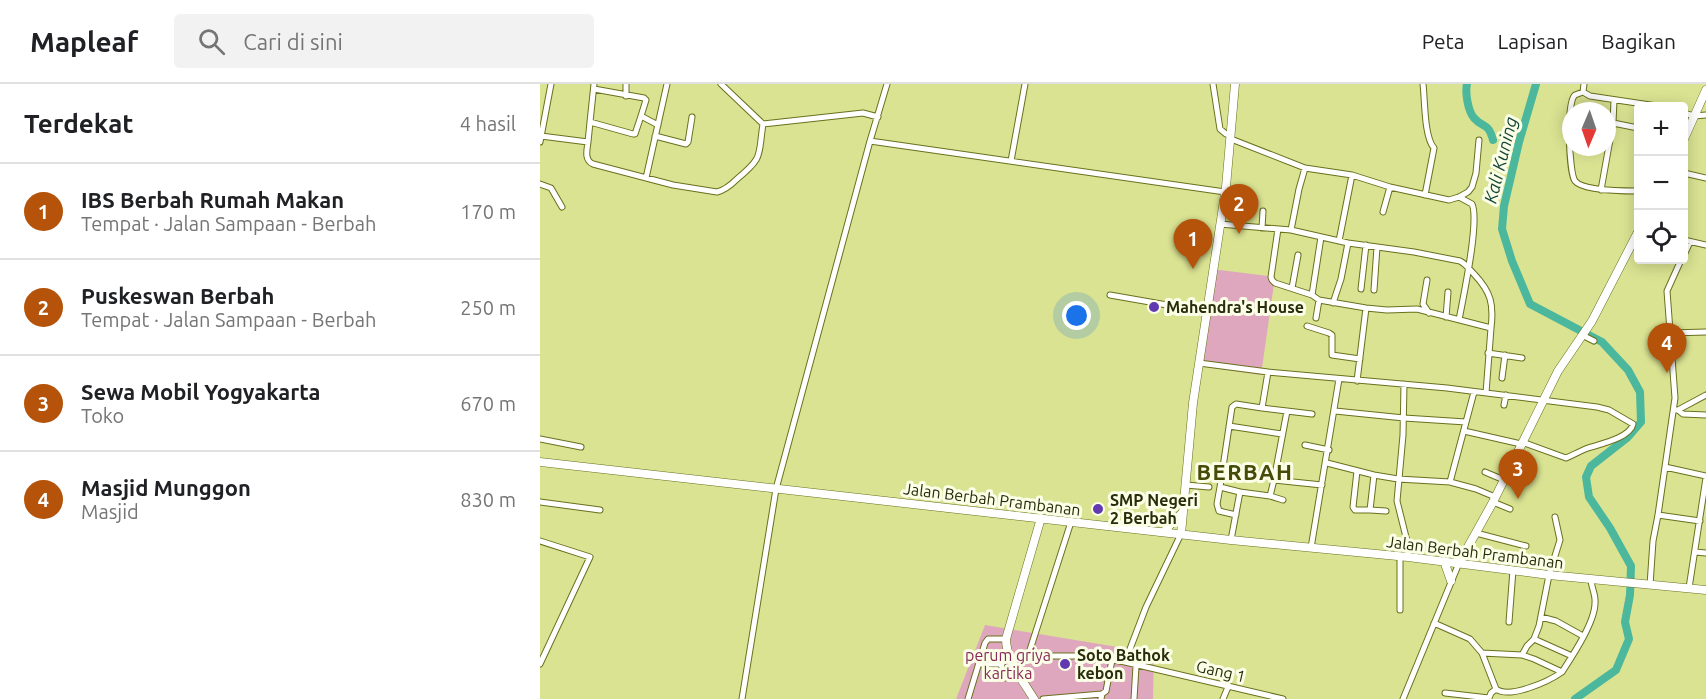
<!DOCTYPE html>
<html lang="id">
<head>
<meta charset="utf-8">
<style>
	:root { --surface:#fff; --page:#f2f2f2; --text:#202124; --muted:#757577; --line:#e0e0e0; --accent:#b45309 }
	body { margin:0; font-family:Ubuntu,sans-serif; background:var(--page); color:var(--text) }
	.controls { position:absolute; right:18px; top:18px; display:grid; overflow:hidden; border-radius:6px; box-shadow:0 3px 15px #0003 }
	.controls button { width:54px; height:54px; display:grid; place-items:center; padding:0; border:0; border-bottom:2px solid var(--line); background:var(--surface); color:var(--text); font:30px sans-serif }
	.compass { position:absolute; left:1022px; top:18px; width:54px; height:54px; border-radius:50%; background:var(--surface); box-shadow:0 3px 15px #0003; rotate:182deg }
	.you { position:absolute; left:537px; top:232px; width:21px; height:21px; margin:-15px; border:4px solid #fff; border-radius:50%; background:#1a73e8; box-shadow:0 0 0 9px #1a73e833 }
	.badge { display:grid; place-items:center; width:39px; height:39px; border-radius:50%; background:var(--accent); color:#fff; font-size:20px; font-weight:700 }
	.pin { position:absolute; translate:-50% -50px; filter:drop-shadow(0 2px 3px #0008) }
	.pin::after { content:''; position:absolute; top:32px; width:21px; height:18px; background:inherit; clip-path:polygon(0 0,100% 0,50% 100%) }
	.list { margin:0; padding:0; list-style:none }
	h2 { display:flex; justify-content:space-between; align-items:center; height:78px; margin:0; padding:0 24px; font-size:26px }
	h2 small { font-size:20px; font-weight:400; color:var(--muted) }
	.list li { display:grid; grid-template-columns:39px 1fr auto; gap:18px; align-items:center; box-sizing:border-box; height:96px; padding:0 24px; border-top:2px solid var(--line) }
	.list b { display:block; font-size:22px; white-space:nowrap }
	.list p { margin:0; font-size:20px; white-space:nowrap; color:var(--muted) }
	.list em { font-size:20px; font-style:normal; color:var(--muted) }
	.icon { flex:none; width:33px; height:33px; fill:none; stroke:currentColor; stroke-width:2; stroke-linecap:round; stroke-linejoin:round }
	.map { position:relative; flex:none; width:1166px; height:615px; overflow:hidden }
	header { display:flex; align-items:center; gap:36px; box-sizing:border-box; height:84px; padding:0 30px; background:var(--surface); border-bottom:2px solid var(--line) }
	header strong { font-size:28px }
	nav { display:flex; gap:33px; margin-inline-start:auto; font-size:21px }
	.search { width:420px; height:54px; background:var(--page); display:flex; align-items:center; gap:15px; box-sizing:border-box; padding:0 21px; border-radius:6px; color:var(--muted); font-size:22px }
	main { display:flex }
	aside { flex:1; background:var(--surface) }
	.map>svg:first-child { display:block }
</style>
</head>
<body>
<header>
<strong>Mapleaf</strong>
<div class="search"><svg class="icon" aria-label="search" viewBox="0 0 24 24"><circle cx="10" cy="10" r="6"/><path d="M15 15l6 6"/></svg>Cari di sini</div>
<nav><a>Peta</a><a>Lapisan</a><a>Bagikan</a></nav>
</header>
<main>
<aside>
<h2>Terdekat<small>4 hasil</small></h2>
<ul class="list">
<li><span class="badge">1</span><div><b>IBS Berbah Rumah Makan</b><p>Tempat · Jalan Sampaan - Berbah</p></div><em>170 m</em></li>
<li><span class="badge">2</span><div><b>Puskeswan Berbah</b><p>Tempat · Jalan Sampaan - Berbah</p></div><em>250 m</em></li>
<li><span class="badge">3</span><div><b>Sewa Mobil Yogyakarta</b><p>Toko</p></div><em>670 m</em></li>
<li><span class="badge">4</span><div><b>Masjid Munggon</b><p>Masjid</p></div><em>830 m</em></li>
</ul>
</aside>
<div class="map">
<svg width="1166" height="615" viewBox="0 0 1166 615">
	<rect width="100%" height="100%" fill="#dae392"/>
	<path fill="#dfa7bd" d="M672,185L735,193L721,291L659,282Z
		M445,541L614,569L613,615H416Z"/>
	<g fill="none" stroke-linecap="round" stroke-linejoin="round">
		<path stroke="#4bb79c" stroke-width="8" d="M927,0C925,9 928,27 934,34C944,45 948,38 953,56
			M996,0L979,58L964,122L962,145L972,177L990,220L1062,258L1088,286L1100,308L1101,338L1088,353L1051,382L1046,393L1049,413L1070,444L1091,482L1090,511L1085,538L1089,555L1076,586L1035,615"/>
		<g stroke="#6a701d" stroke-width="7">
			<path id="street" d="M54,0L50,38L93,50H95L101,32L118,41
				M181,0L223,40L323,29L338,33
				M673,0L680,45L686,50H691
				M883,0C885,16 884,53 894,64L885,111
				M1044,0L1043,8L1050,12L1117,22
				M54,5L104,14L106,16L101,32
				M1043,8C1043,8 1035,11 1035,11C1026,18 1029,89 1035,97C1043,107 1086,107 1098,107
				M86,12V0
				M1144,29L1154,32L1166,31
				M1073,39L1098,44
				M1,52L48,58C47,66 44,76 53,80L133,101L177,108C185,106 191,101 197,95C224,73 218,72 223,40
				M115,52L146,60L148,58L152,33
				M691,55L765,84L812,91L850,103L909,116L919,113L928,108L932,103L936,89L939,56
				M330,57L685,108
				M0,58L11,0
				M48,58L50,38
				M471,77L485,0
				M1144,89L1166,94
				M106,94L127,0
				M0,100L11,104L22,123
				M1061,106L1073,39L1074,16
				M843,128L850,103
				M680,140L751,146L808,159L874,168L920,177C926,180 929,185 934,190C951,208 954,220 951,244
				M722,144L723,127
				M738,145L731,193L732,196L735,199L772,211L779,216L826,224L847,226L877,225L951,244L946,309
				M751,146L759,105L765,84
				M1144,156L1166,161
				M799,157L812,91
				M1144,171L1150,158
				M887,196L883,220L889,229
				M752,204L758,171
				M821,205L826,161
				M834,206L837,163
				M570,211L667,228
				M772,211L781,153
				M793,219L801,195L808,159
				M906,233L908,208
				M776,234L779,216
				M919,236C923,214 940,137 932,120L919,113
				M767,242L789,249L792,251V271L820,275
				M1130,249L1166,248
				M1042,251L1054,257
				M948,269L982,274
				M659,279L728,288L907,304L1057,323L1069,326L1093,340C1090,354 1060,360 1048,364C1040,367 1033,371 1026,374L982,358
				M962,294L965,271
				M817,297L826,224
				M864,300L863,351L857,417L868,461V473
				M964,321L966,311
				M722,324L747,327L734,396L782,401
				M1134,326H1138L1166,311
				M1138,326L1143,330L1166,331
				M747,327L772,330
				M795,327L864,334L926,338
				M689,342L742,350
				M924,347L981,360
				M0,355L41,363
				M765,361L789,366
				M787,379L834,391L858,395L910,398L936,405L955,413
				M1125,383L1166,392
				M817,387L813,423L815,426H830L834,391
				M945,388L964,396
				M910,398L934,308
				M646,401L669,403
				M680,403L677,420L679,427L696,431
				M700,408L730,412L743,416
				M730,412L734,396
				M0,418L60,426
				M953,418L970,425
				M830,426L846,427
				M1118,431L1160,437
				M936,449L986,462
				M691,456L700,408L680,403L692,323L696,320L722,324L728,288
				M0,457L50,473L0,580
				M771,464L799,295
				M1155,468L1166,469
				M1110,501L1113,457L1118,431L1135,314L1127,207L1141,176
				M1149,504L1166,394
				M860,526V473
				M1001,533L1016,537L1043,552
				M969,538L973,486
				M894,539L930,555L942,569
				M994,555L1032,572
				M982,571L987,562L994,555L999,542L1009,491L1020,456L1015,433
				M488,572L531,438
				M471,576L479,573L488,572H549L585,578L743,615
				M585,578L606,523L641,450
				M439,580H461L470,573
				M461,580L465,594
				M956,605C969,615 1008,598 1022,588
				M905,609L949,614L951,609L956,605L942,569L982,571L994,575L1022,588C1033,571 1055,538 1055,519C1056,511 1051,503 1051,495
				M202,615L236,405L330,57L347,0
				M428,615L445,559L448,555H466
				M503,615L562,610
				M561,615L562,610L566,607L572,576
				M594,615L596,582
				M683,615L688,603
				M863,615L919,479"/>
		</g>
		<g stroke="#6a701d" stroke-width="9">
			<path id="secondary" d="M1144,55L1166,6
				M0,378L691,456L868,473L1009,491L1166,506
				M625,448L626,445L643,428
				M641,450L653,319L686,103L695,0
				M904,477L911,497
				M919,479L953,418L1018,287L1052,237L1098,148
				M494,615C483,597 466,576 466,555L501,434"/>
		</g>
		<use href="#street" stroke="#fff" stroke-width="5"/>
		<use href="#secondary" stroke="#fff" stroke-width="8"/>
	</g>
	<g fill="#6139b1" stroke="#fbffe7" stroke-width="2">
		<circle cx="614" cy="223" r="6"/>
		<circle cx="558" cy="425" r="6"/>
		<circle cx="525" cy="580" r="6"/>
	</g>
	<g text-anchor="middle" dominant-baseline="central" stroke-width="6" stroke-linejoin="round" paint-order="stroke">
		<g font-size="16" font-weight="bold" fill="#2a2d0b" stroke="#fbffe7" text-anchor="start">
			<text x="626" y="223">Mahendra's House</text>
			<text x="570" y="416">SMP Negeri<tspan x="570" dy="18">2 Berbah</tspan></text>
			<text x="537" y="571">Soto Bathok<tspan x="537" dy="18">kebon</tspan></text>
		</g>
		<g font-size="16" fill="#2a2d0b" stroke="#fbffe7">
			<text transform="translate(452 415) rotate(7)">Jalan Berbah Prambanan</text>
			<text transform="translate(935 468) rotate(7)">Jalan Berbah Prambanan</text>
			<text transform="translate(681 587) rotate(13)">Gang 1</text>
		</g>
		<g font-size="16" fill="#882959" stroke="#fbffe7">
			<text x="468" y="571">perum griya<tspan x="468" dy="18">kartika</tspan></text>
		</g>
		<g font-size="18" font-style="italic" fill="#154438" stroke="#fbffe7">
			<text transform="translate(960 76) rotate(-76)">Kali Kuning</text>
		</g>
		<g font-size="22" font-weight="bold" letter-spacing="1.5" fill="#464b09" stroke="#fbffe7">
			<text x="705" y="387">BERBAH</text>
		</g>
	</g>
</svg>
<div class="controls">
<button>+</button>
<button>−</button>
<button><svg class="icon" aria-label="locate" viewBox="0 0 24 24"><circle cx="12" cy="12" r="6"/><path d="M12 2v4M12 18v4M2 12h4M18 12h4"/></svg></button>
</div>
<svg class="compass" viewBox="-18 -18 36 36"><path d="M0-13l5 13h-10z" fill="#e53935"/><path d="M0 13l5-13h-10z" fill="#757577"/></svg>
<div class="you"></div>
<div class="pin badge" style="left:653px;top:185px">1</div>
<div class="pin badge" style="left:699px;top:150px">2</div>
<div class="pin badge" style="left:978px;top:415px">3</div>
<div class="pin badge" style="left:1127px;top:289px">4</div>
</div>
</main>
</body>
</html>
